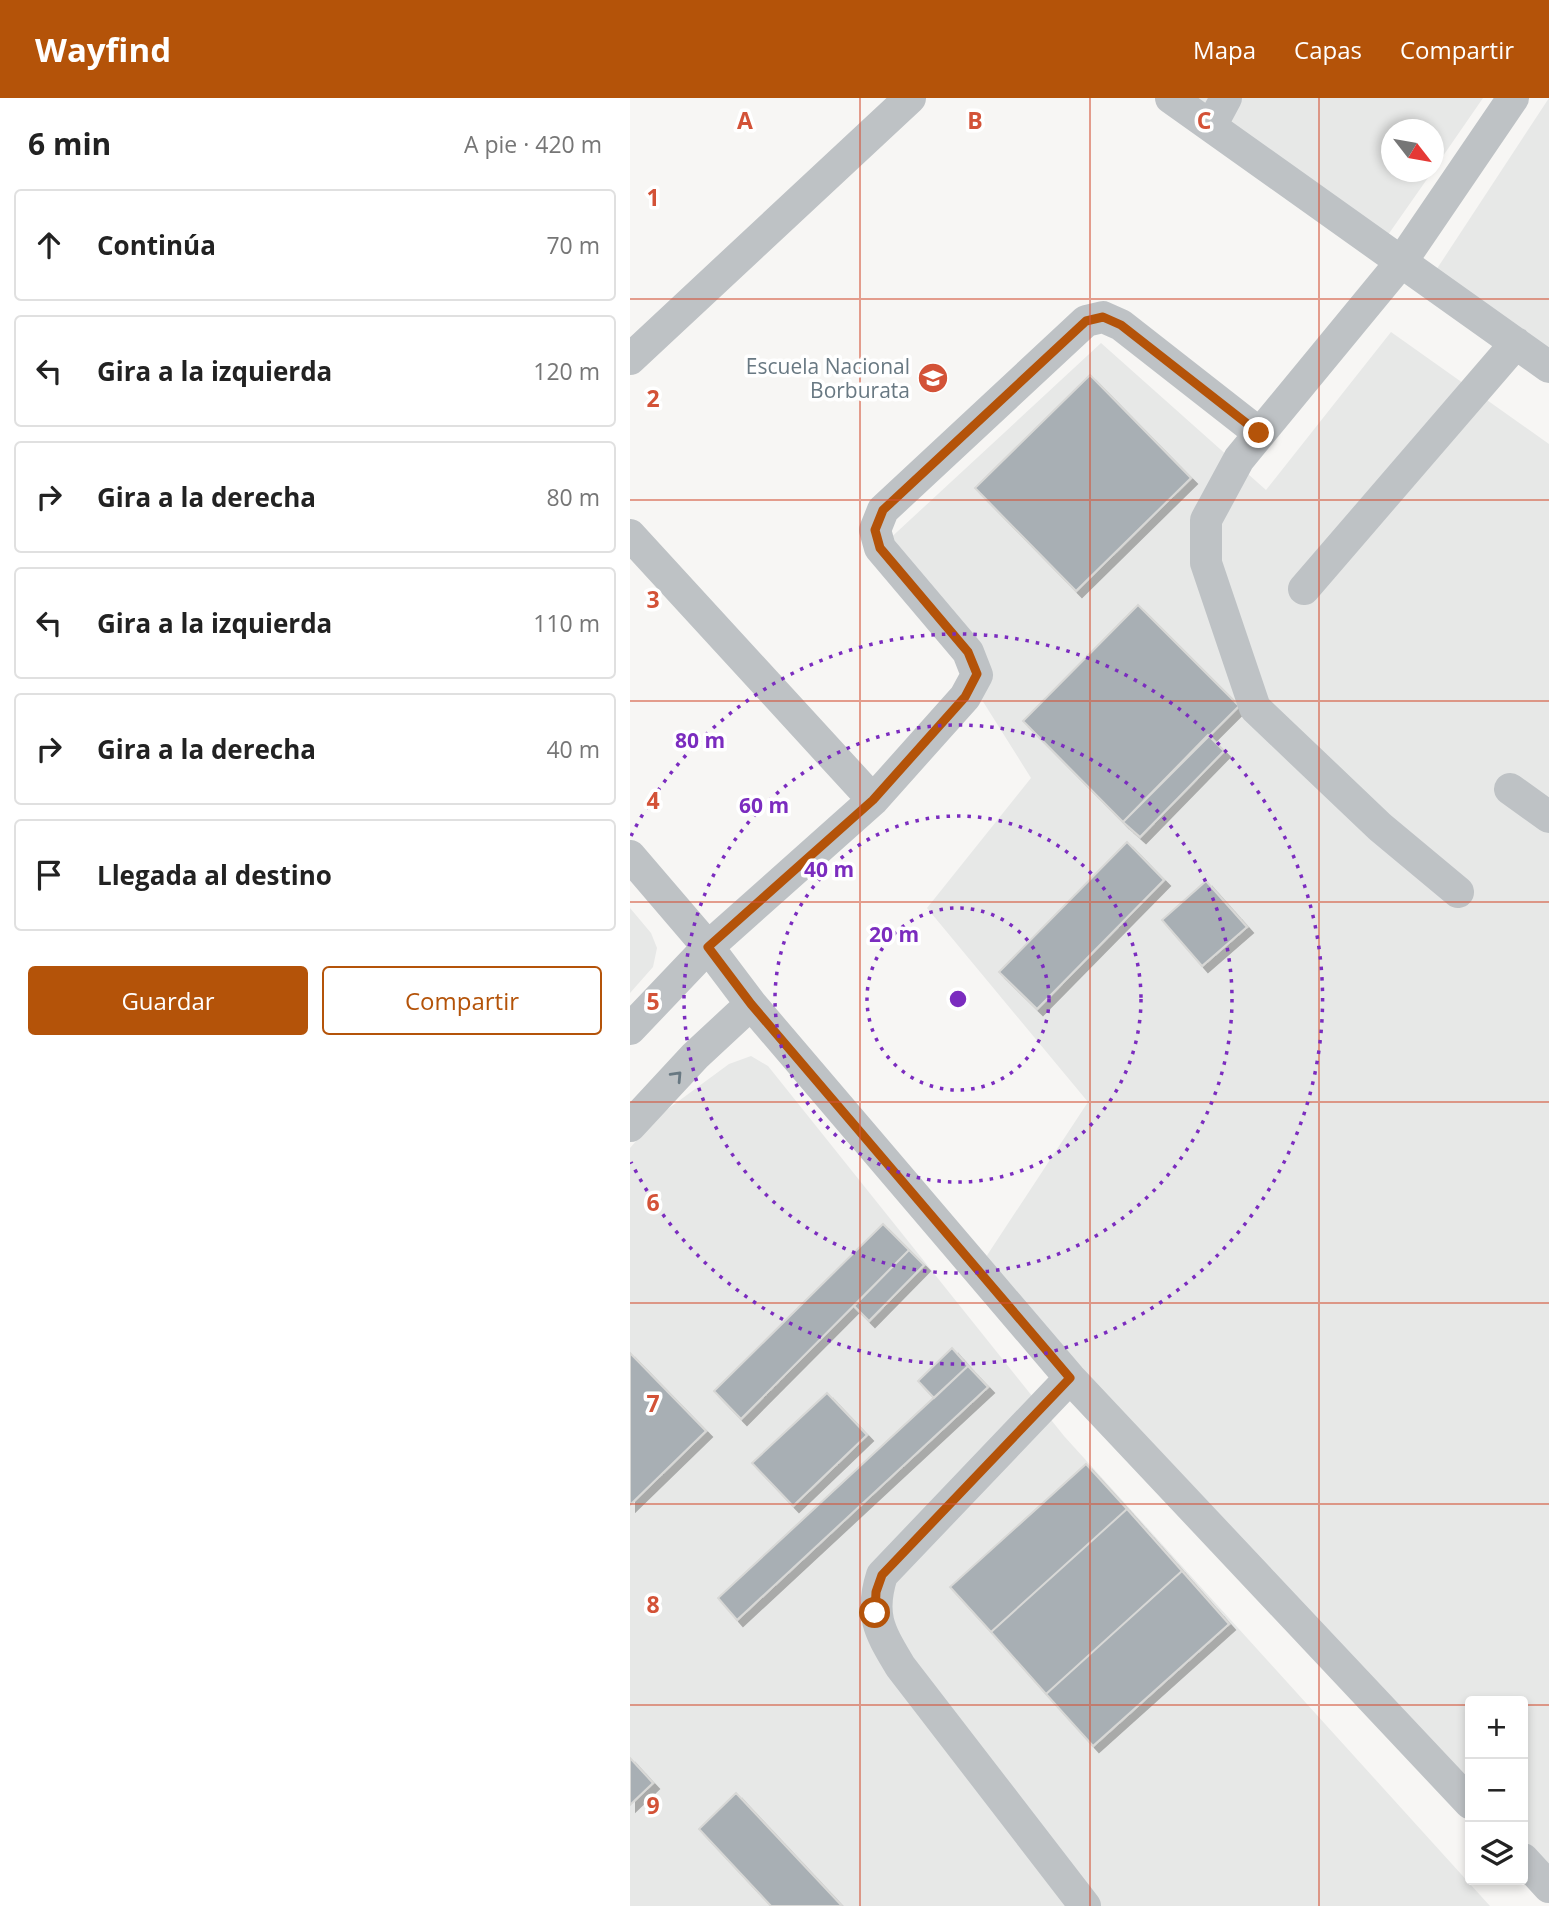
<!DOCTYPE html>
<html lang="es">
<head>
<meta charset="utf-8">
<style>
	:root { --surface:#fff; --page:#f6f6f6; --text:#222; --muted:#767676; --line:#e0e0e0; --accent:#b45309 }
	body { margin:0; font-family:"Open Sans",sans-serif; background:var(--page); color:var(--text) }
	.controls { position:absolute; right:21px; bottom:21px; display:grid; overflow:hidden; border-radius:7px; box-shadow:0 4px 10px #0003 }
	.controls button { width:63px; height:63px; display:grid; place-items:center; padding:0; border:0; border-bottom:2px solid var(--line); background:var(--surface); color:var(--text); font:35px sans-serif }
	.compass { position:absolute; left:751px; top:21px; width:63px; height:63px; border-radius:50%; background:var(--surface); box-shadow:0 4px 10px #0003; rotate:121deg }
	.stop { position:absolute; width:21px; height:21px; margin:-16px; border:5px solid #b45309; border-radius:50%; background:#fff }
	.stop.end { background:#b45309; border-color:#fff; box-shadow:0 2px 7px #0008 }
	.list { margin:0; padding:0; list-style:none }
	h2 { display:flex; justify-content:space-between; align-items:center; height:91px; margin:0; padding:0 28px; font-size:30px }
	h2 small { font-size:23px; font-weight:400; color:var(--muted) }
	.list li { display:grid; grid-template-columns:46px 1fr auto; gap:21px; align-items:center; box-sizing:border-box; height:112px; margin:0 14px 14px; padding:0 14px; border:2px solid var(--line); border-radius:7px }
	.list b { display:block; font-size:26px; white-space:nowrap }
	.list em { font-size:23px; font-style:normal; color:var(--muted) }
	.actions { display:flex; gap:14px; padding:21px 28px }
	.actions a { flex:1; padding:16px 0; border:2px solid var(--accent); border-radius:7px; text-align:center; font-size:24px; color:var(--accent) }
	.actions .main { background:var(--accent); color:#fff }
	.icon { flex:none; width:38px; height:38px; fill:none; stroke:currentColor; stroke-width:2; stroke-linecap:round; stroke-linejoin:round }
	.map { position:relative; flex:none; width:919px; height:1808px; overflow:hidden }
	header { display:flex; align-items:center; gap:42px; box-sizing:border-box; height:98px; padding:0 35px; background:var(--accent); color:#fff }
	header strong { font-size:33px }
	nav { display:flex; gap:38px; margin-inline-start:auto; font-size:24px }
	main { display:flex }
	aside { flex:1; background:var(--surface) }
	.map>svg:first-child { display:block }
</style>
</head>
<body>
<header>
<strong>Wayfind</strong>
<nav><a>Mapa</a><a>Capas</a><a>Compartir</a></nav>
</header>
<main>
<aside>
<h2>6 min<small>A pie · 420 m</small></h2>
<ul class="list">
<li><svg class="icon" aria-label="ahead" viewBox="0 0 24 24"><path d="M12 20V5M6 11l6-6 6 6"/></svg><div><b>Continúa</b></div><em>70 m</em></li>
<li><svg class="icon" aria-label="left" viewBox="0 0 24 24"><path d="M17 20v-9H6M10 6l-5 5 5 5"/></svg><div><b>Gira a la izquierda</b></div><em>120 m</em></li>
<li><svg class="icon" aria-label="right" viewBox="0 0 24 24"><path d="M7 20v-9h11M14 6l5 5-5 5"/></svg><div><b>Gira a la derecha</b></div><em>80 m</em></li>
<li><svg class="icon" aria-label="left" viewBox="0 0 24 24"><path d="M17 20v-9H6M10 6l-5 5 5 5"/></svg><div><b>Gira a la izquierda</b></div><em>110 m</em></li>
<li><svg class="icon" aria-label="right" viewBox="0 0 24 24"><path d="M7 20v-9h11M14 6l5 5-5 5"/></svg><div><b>Gira a la derecha</b></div><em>40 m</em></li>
<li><svg class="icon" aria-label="arrive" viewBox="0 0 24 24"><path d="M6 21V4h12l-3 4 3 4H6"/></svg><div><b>Llegada al destino</b></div></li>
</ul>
<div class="actions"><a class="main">Guardar</a><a>Compartir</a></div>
</aside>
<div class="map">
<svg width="919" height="1808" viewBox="0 0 919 1808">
	<defs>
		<filter id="shadow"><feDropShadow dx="6" dy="6" stdDeviation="0" flood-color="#0004"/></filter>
	</defs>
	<rect width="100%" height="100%" fill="#f7f6f4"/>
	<path fill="#e7e8e7" d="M546,0H853L804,71V32H762V74H802L753,144Z
		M919,0V284L791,195Z
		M761,234L919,346V1767L893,1740V1603H840V1686L472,1307L354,1162L458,1004L297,810L401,680L254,446L471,245L636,392Z
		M0,810L21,835L27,850L23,869L0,895Z
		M121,958L138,968L434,1338L860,1808H0V1050L27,1019L99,966Z"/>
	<path fill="#a8afb4" stroke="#d8d8d6" stroke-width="2" filter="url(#shadow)" d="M460,277L561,380L446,493L345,390Z
		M508,507L609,608L493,724L393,623Z
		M578,637L594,653L510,739L493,724Z
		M497,744L534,782L407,911L369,874Z
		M576,783L617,829L572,868L532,822Z
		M253,1126L279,1152L111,1321L84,1293Z
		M279,1152L294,1167L239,1223L224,1208Z
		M322,1250L338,1268L304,1300L288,1283Z
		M0,1255L76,1333L0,1407Z
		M338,1268L358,1289L107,1522L88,1500Z
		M197,1295L237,1337L163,1408L122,1365Z
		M456,1366L497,1411L361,1534L320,1489Z
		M497,1411L552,1473L416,1596L361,1534Z
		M552,1473L599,1526L463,1648L416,1596Z
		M0,1660L23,1685L0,1707Z
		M106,1695L212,1808H141L69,1731Z"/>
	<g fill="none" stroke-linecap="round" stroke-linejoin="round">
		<path stroke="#bec2c5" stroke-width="32" d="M541,0L919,269
			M581,28L596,0
			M0,261L280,0
			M0,437L243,702
			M674,491L886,245
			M880,691L919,719
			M0,758L78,849L121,906L440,1280L840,1705
			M828,794L750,729L625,610L576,465V422L609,361L772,163L883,0
			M0,931L78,849L243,702L335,599L347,577L338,554L250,450L245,432L253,412L456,223L473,219L491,227L629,335
			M0,1028L65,958L121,906
			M440,1280L252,1477C239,1518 250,1534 270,1568L455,1808
			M893,1761L919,1789"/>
	</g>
	<defs><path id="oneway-chevron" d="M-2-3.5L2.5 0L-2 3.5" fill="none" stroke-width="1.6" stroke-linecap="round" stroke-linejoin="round" transform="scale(1.75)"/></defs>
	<use stroke="#687882" href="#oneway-chevron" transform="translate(47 978) rotate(-47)"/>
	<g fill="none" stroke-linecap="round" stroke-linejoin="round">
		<path stroke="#b45309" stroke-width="9" d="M245,1515L246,1494L252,1477L440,1280L121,906L78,849L243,702L335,599L347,576L338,554L250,450L245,432L253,412L456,223L473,219L491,227L629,335"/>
	</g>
	<path fill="none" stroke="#d35237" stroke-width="2" stroke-opacity="0.55" d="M230,0V1808M460,0V1808M689,0V1808M0,201H919M0,402H919M0,603H919M0,804H919M0,1004H919M0,1205H919M0,1406H919M0,1607H840M893,1607H919"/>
	<g fill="none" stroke="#7b2cbf" stroke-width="3.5" stroke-dasharray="3.5 7">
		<circle cx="328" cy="901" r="91"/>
		<circle cx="328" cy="901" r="183"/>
		<circle cx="328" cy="901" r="274"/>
		<path d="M1 738A365 365 0 1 1 1 1064"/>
	</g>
	<defs>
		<g id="school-disc" transform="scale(1.575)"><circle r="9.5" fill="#d35237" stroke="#fff"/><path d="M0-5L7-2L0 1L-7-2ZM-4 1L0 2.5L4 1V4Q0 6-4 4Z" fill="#fff"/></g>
	</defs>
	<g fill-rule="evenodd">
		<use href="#school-disc" x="303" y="280"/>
	</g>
	<g text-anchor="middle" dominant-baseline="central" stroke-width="7" stroke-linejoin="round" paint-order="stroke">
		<g font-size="21" fill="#687882" stroke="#fff" text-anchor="end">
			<text x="280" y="268">Escuela Nacional<tspan x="280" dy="24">Borburata</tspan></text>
		</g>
	</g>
	<g font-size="23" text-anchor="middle" font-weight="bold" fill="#d35237" stroke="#fff" stroke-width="7" stroke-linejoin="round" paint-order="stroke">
		<text x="115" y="31">A</text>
		<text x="345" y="31">B</text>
		<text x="574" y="31">C</text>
		<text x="23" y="108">1</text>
		<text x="23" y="309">2</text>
		<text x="23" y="510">3</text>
		<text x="23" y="711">4</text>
		<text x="23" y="912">5</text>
		<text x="23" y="1113">6</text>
		<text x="23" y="1314">7</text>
		<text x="23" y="1515">8</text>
		<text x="23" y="1716">9</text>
	</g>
	<circle cx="328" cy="901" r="10" fill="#7b2cbf" stroke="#fff" stroke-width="3.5"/>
	<g font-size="21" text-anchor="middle" font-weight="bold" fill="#7b2cbf" stroke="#fff" stroke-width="7" stroke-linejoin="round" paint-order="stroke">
		<text x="70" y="650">80 m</text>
		<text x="134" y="715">60 m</text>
		<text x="199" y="779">40 m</text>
		<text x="264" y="844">20 m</text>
	</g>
</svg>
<div class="controls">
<button>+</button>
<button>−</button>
<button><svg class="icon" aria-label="layers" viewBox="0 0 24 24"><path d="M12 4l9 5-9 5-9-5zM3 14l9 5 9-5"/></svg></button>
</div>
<svg class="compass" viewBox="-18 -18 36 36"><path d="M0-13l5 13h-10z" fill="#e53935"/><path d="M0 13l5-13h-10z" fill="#767676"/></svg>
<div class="stop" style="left:245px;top:1515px"></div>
<div class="stop end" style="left:629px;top:335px"></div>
</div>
</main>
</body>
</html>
